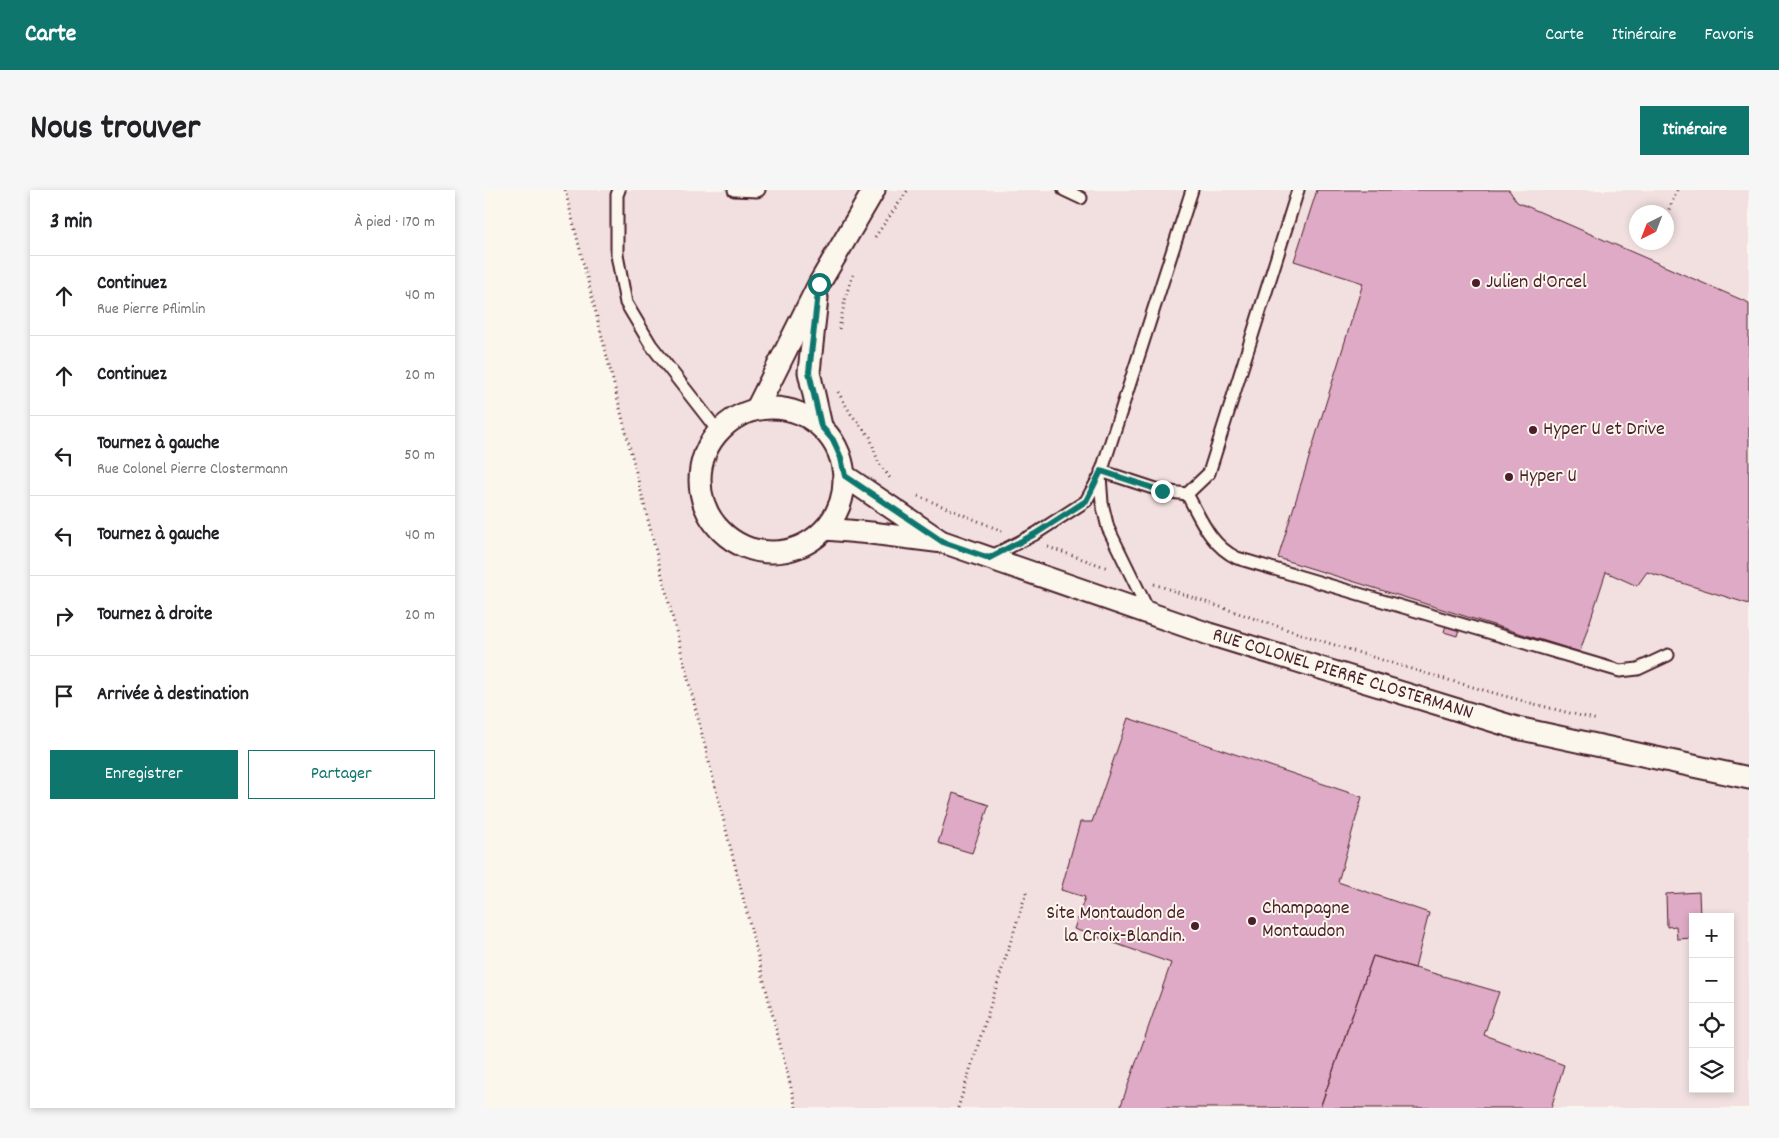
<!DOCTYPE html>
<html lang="fr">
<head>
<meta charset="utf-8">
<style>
	:root { --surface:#fff; --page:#f6f6f6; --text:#202124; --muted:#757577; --line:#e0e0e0; --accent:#0f766e }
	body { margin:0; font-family:Dekko,sans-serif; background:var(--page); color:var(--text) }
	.controls { position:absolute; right:15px; bottom:15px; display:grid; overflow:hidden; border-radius:0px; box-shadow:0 2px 8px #0003 }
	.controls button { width:45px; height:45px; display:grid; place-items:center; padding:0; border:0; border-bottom:1px solid var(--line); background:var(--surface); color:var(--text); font:25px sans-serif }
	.compass { position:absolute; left:1144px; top:15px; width:45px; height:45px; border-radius:50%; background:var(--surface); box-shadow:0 2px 8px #0003; rotate:222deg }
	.stop { position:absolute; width:15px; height:15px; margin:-11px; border:4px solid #0f766e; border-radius:50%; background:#fff }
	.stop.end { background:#0f766e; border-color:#fff; box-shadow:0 1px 5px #0008 }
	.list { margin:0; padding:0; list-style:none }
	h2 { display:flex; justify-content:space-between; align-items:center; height:65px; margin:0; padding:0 20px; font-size:21px }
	h2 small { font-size:16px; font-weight:400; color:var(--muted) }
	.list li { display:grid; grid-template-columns:32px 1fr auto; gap:15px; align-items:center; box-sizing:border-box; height:80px; padding:0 20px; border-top:1px solid var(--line) }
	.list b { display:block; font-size:19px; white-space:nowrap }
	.list p { margin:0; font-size:16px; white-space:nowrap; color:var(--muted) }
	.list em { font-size:16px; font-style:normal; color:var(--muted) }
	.actions { display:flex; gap:10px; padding:15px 20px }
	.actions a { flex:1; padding:11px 0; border:1px solid var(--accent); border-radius:0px; text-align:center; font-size:18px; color:var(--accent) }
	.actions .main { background:var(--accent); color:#fff }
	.icon { flex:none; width:28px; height:28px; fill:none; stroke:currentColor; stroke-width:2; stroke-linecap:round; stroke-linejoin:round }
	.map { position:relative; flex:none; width:1264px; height:918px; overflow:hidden; border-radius:0px }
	header { display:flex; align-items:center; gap:30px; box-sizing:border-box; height:70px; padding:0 25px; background:var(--accent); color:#fff }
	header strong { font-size:24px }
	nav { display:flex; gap:28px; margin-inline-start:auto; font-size:18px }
	.intro { display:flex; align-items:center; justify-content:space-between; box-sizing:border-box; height:120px; padding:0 30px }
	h1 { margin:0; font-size:35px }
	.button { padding:12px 22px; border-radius:0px; background:var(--accent); color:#fff; font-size:18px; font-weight:700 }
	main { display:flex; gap:30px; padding:0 30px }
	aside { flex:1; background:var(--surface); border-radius:0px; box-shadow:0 2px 8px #0003 }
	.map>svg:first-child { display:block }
</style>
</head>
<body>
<header>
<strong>Carte</strong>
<nav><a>Carte</a><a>Itinéraire</a><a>Favoris</a></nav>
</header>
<div class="intro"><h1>Nous trouver</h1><a class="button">Itinéraire</a></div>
<main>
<aside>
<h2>3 min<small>À pied · 170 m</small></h2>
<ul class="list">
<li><svg class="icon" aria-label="ahead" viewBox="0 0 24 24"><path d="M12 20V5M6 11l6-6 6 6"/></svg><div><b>Continuez</b><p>Rue Pierre Pflimlin</p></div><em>40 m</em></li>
<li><svg class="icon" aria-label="ahead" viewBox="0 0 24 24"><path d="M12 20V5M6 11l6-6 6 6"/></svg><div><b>Continuez</b></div><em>20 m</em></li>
<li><svg class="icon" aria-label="left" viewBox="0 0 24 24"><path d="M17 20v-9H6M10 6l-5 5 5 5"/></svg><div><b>Tournez à gauche</b><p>Rue Colonel Pierre Clostermann</p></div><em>50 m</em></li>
<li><svg class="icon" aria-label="left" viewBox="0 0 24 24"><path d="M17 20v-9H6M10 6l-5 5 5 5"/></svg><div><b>Tournez à gauche</b></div><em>40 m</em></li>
<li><svg class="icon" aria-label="right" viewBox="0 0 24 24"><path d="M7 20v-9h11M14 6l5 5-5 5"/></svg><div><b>Tournez à droite</b></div><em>20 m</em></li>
<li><svg class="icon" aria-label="arrive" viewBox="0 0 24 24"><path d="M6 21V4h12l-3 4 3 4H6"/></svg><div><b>Arrivée à destination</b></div></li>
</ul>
<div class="actions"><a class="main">Enregistrer</a><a>Partager</a></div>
</aside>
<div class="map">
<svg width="1264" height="918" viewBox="0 0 1264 918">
	<rect width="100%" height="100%" fill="#fbf7ec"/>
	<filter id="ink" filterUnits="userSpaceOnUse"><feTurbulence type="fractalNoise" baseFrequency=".02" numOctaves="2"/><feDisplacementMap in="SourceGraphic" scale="10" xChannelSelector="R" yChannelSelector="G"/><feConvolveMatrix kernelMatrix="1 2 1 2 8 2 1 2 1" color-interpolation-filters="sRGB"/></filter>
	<g filter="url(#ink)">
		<path fill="#f2e0e0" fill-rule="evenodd" d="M80,0H1264V918H311ZM1152,22H1182V52H1152ZM1208,727H1245V899H1208Z"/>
		<path fill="#deaac5" stroke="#4a1f2b" d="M832,0H1024L1032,12L1264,113V414L1162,382L1152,396L1121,382L1095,462L793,368L878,93L809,71Z
			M961,435L974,439L972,446L959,442Z
			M643,528L877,607L853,692L944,723L930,778L888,766L835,918H635L686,773L589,739L600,707L576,700L595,632H607Z
			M468,603L504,615L487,663L453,653Z
			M1214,702L1215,727H1208V748L1192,749L1191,736L1182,737L1181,704Z
			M888,766L1014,802L999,845L1079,875L1066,918H835Z"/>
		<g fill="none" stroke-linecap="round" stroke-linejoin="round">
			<g stroke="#4a1f2b" stroke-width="15">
				<path id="service" d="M134,0L132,5V65L141,113L166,155L233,241
					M249,0L272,1L274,0
					M579,0L596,8
					M616,281L677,301L702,304L724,283L813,0
					M615,286L707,0
					M702,304C716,329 725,355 752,368L1135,481L1153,479L1183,465
					M505,367L550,344L601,311L615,286L617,313L623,338L664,422"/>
			</g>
			<g stroke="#4a1f2b" stroke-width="25">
				<g id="minor">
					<path d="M332,108L324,182L336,236"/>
					<circle cx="287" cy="290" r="72"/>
					<path d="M272,218L334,94L389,0"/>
					<path d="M360,286L454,350"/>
					<path id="s1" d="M341,339L386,343L458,352L724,444L1032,538L1264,588"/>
				</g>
			</g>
			<path stroke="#4a1f2b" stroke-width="3" stroke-dasharray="1 4" stroke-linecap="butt" d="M80,0L311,918
				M1182,24L1192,0
				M390,47L423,0
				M354,139L361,105L369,82
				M353,202L366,224L385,247L393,271L405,288
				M433,306L517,341
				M563,357L623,378
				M669,394C815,445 963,494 1113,530
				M473,918L542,700"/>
			<use href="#service" stroke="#fbf7ec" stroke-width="11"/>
			<use href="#minor" stroke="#fbf7ec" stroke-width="21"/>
		</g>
	</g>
	<g fill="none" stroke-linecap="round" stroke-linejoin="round" filter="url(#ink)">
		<path stroke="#0f766e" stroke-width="6" d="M334,94L324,182L336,236L348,250L356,268L360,286L458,352L504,368L550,344L601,311L616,281L677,301"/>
	</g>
	<g fill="#4a1f2b" stroke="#fbf7ec" stroke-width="2">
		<circle cx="991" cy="93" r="5"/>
		<circle cx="1048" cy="240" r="5"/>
		<circle cx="1024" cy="287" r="5"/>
		<circle cx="767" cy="731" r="5"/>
		<circle cx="710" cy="736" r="5"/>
	</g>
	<g text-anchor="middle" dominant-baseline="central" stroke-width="4" stroke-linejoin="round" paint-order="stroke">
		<g font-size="20" fill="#4a1f2b" stroke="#fbf7ec" text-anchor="start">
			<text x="1001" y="93">Julien d'Orcel</text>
			<text x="1058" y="240">Hyper U et Drive</text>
			<text x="1034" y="287">Hyper U</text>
			<text x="777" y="719">Champagne<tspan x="777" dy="23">Montaudon</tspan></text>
			<text x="700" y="724" text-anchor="end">Site Montaudon de<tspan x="700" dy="23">la Croix-Blandin.</tspan></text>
		</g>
		<g font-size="20" fill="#4a1f2b" stroke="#fbf7ec">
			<text stroke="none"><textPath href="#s1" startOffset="539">RUE COLONEL PIERRE CLOSTERMANN</textPath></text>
		</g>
	</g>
</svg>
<div class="controls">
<button>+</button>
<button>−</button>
<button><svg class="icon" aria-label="locate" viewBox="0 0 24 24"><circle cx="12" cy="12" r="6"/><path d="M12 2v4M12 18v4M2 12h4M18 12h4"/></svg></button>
<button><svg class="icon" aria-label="layers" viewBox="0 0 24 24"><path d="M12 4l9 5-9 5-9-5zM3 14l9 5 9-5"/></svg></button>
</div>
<svg class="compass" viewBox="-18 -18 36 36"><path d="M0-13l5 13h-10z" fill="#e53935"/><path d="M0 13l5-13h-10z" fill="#757577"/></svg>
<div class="stop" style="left:334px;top:94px"></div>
<div class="stop end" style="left:677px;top:301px"></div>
</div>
</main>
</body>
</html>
